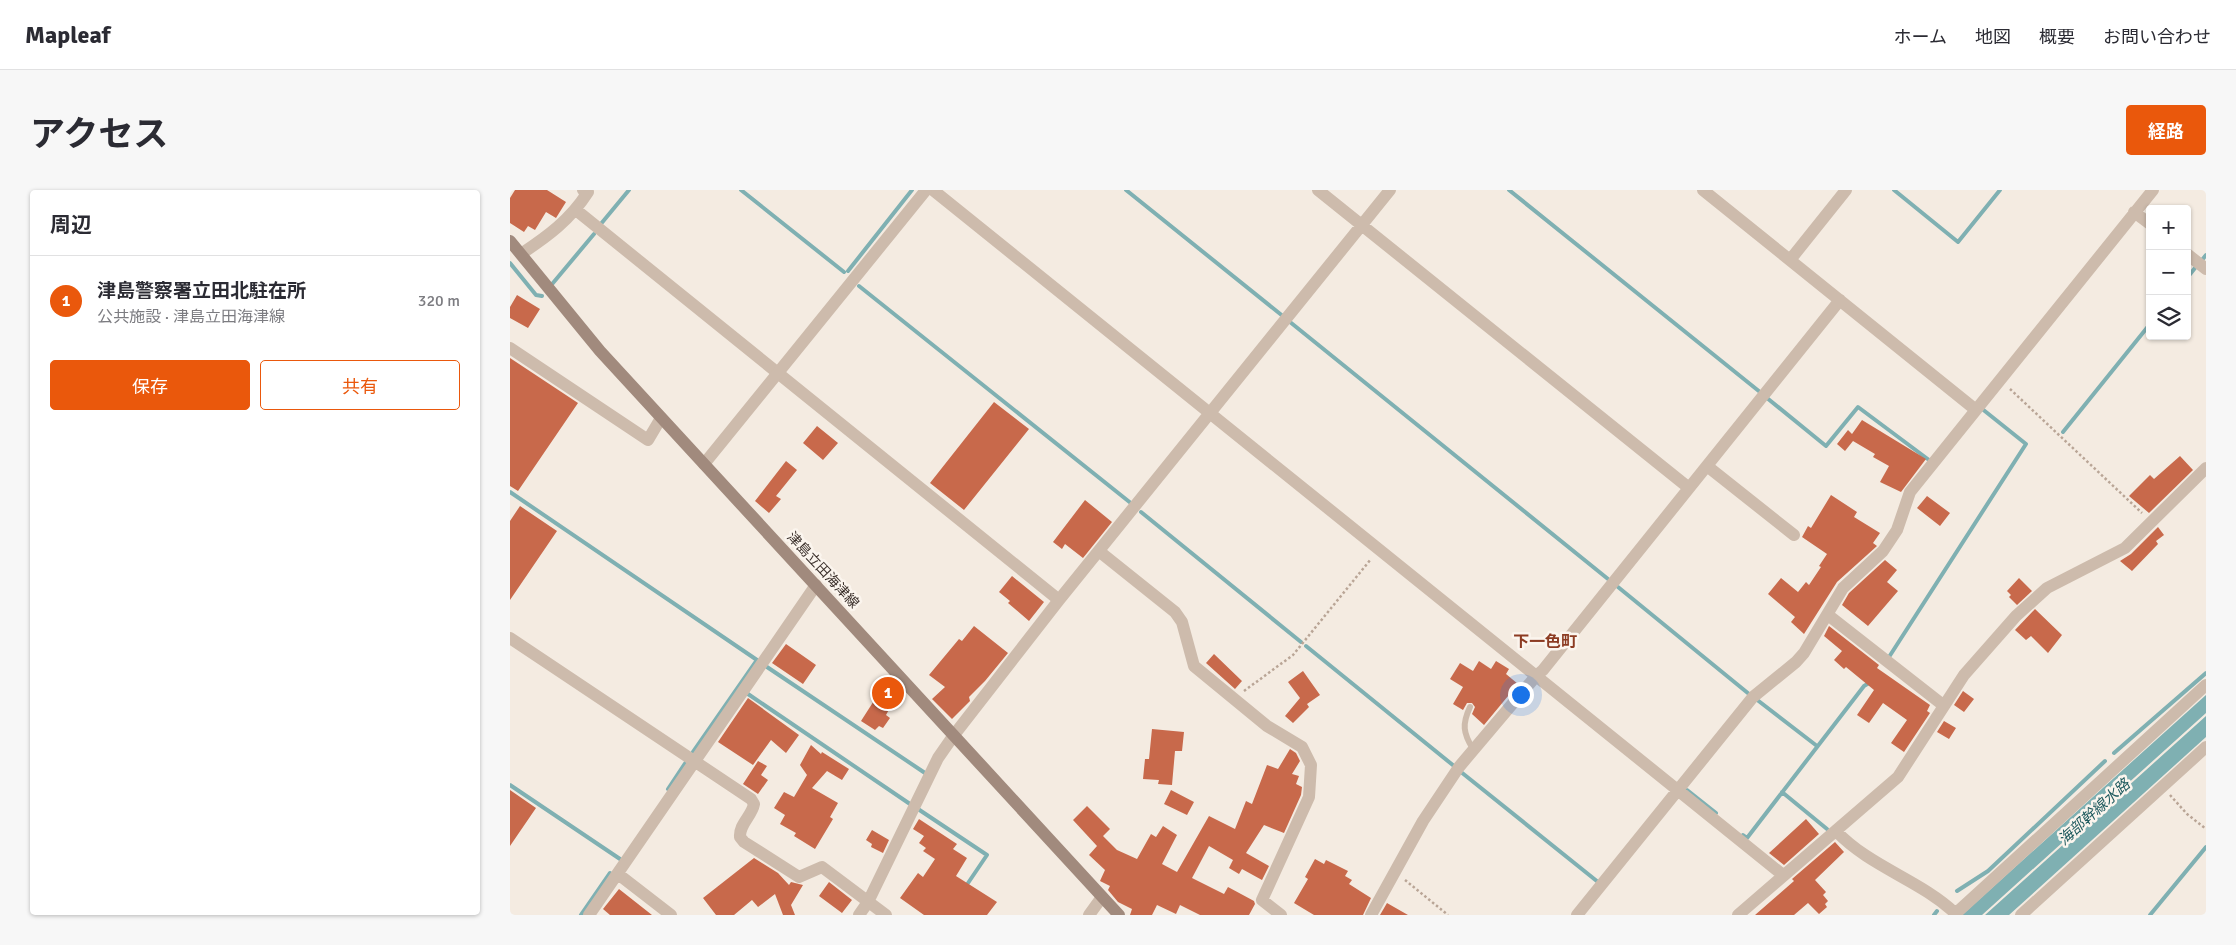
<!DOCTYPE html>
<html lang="ja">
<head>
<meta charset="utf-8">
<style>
	:root { --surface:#fff; --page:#f7f7f7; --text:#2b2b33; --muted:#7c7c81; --line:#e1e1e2; --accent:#ea580c }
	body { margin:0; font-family:Signika,"Noto Sans JP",sans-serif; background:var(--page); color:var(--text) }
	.controls { position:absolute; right:15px; top:15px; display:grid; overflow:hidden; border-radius:5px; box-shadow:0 1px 4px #0004 }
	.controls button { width:45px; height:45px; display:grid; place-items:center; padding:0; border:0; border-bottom:1px solid var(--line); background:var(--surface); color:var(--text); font:25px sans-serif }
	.you { position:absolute; left:1010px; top:504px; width:18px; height:18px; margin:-12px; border:4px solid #fff; border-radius:50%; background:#1a73e8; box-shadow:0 0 0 8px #1a73e833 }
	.badge { display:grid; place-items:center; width:32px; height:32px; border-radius:50%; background:var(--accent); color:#fff; font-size:16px; font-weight:700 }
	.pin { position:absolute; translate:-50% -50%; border:2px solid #fff; box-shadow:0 1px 5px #0006 }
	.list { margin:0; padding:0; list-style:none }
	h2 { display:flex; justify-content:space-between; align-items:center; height:65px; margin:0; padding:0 20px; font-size:21px }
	h2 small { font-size:16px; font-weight:400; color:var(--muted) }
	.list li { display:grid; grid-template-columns:32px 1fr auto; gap:15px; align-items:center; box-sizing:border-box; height:90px; padding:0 20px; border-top:1px solid var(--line) }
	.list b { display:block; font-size:19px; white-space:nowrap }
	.list p { margin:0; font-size:16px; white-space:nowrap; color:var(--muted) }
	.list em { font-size:16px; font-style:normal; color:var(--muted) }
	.actions { display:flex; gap:10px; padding:15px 20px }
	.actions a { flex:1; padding:11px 0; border:1px solid var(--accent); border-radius:5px; text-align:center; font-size:18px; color:var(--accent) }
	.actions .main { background:var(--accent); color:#fff }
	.icon { flex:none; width:28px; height:28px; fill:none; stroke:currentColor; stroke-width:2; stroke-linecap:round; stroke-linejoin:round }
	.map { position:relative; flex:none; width:1696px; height:725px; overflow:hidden; border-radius:5px }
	header { display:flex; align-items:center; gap:30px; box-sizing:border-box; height:70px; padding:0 25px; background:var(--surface); border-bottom:1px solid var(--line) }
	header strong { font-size:24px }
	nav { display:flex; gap:28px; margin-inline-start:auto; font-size:18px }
	.intro { display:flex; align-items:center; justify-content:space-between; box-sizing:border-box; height:120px; padding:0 30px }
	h1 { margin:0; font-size:35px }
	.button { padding:12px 22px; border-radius:5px; background:var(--accent); color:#fff; font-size:18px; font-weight:700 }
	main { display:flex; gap:30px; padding:0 30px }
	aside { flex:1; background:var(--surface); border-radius:5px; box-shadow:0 1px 4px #0004 }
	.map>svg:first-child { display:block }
</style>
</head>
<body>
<header>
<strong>Mapleaf</strong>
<nav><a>ホーム</a><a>地図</a><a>概要</a><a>お問い合わせ</a></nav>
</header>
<div class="intro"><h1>アクセス</h1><a class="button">経路</a></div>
<main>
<aside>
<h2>周辺<small></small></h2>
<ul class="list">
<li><span class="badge">1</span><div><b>津島警察署立田北駐在所</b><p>公共施設 · 津島立田海津線</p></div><em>320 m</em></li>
</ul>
<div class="actions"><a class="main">保存</a><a>共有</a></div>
</aside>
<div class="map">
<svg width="1696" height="725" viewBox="0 0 1696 725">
	<rect width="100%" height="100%" fill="#f4ebe1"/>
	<path fill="#7fb0b2" d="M1696,505V523L1472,725H1452Z
		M1696,526V547L1499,725H1475Z"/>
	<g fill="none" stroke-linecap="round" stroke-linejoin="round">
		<path stroke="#7fb0b2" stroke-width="4" d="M231,0L334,82
			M616,0L774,127
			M999,0L1250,202
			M1384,0L1448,52L1490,0
			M90,35L119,0
			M1692,70L1696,65
			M0,73L26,105L32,106
			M338,81L402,0
			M1677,88L1685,78
			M43,93L84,44
			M349,96L622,314
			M780,132L1098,389
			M1257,208L1316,256L1348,217L1419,270
			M1553,242L1640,134
			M0,302L247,470L183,562
			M631,322L791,452
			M1108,397L1239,504
			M796,456L944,576
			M1379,467L1516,254L1471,218
			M257,477L415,583
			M238,504L400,614
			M1246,509L1307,556
			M1604,563L1696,483
			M951,582L1088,692
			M0,595L110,669
			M158,599L176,572
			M1177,600L1206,623
			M1272,602L1317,639
			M408,619L477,665L456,696
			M1233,645L1237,648L1354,496L1359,493
			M1447,701L1478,681L1595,571
			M71,725L100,683
			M1424,725L1427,721
			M1640,725L1696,657"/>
	</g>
	<path fill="#c8694b" d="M5,0H37L56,12L46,28L36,22L25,40L18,36L14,42L0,33V8Z
		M7,105L30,119L18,138L0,128V117Z
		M0,168L68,213L8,301L0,296Z
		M484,212L519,239L454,320L420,293Z
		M1352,230L1416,269L1391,302L1370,292L1379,276L1363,267L1365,264L1343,251L1335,261L1327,254L1338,240L1342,244Z
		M307,236L328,253L313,270L293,253Z
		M1670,266L1683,280L1639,323L1619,306L1640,285L1644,289Z
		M276,271L287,280L266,306L271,309L259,323L245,311Z
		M1321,305L1347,322L1344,327L1370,343L1363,353L1367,356L1327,392L1294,444L1281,432L1285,427L1258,404L1271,388L1288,402L1296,392L1299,395L1311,377L1309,376L1317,364L1292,347L1298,336L1301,338Z
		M1417,306L1440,323L1430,336L1407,318Z
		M575,310L602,332L573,368L555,354L552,359L543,352Z
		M10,316L47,341L0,410V331Z
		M1648,337L1654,345L1646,351L1648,354L1622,381L1610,371L1621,364Z
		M1375,370L1387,380L1377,392L1388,401L1358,436L1332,415L1339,403Z
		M502,386L534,412L519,431L498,413L500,411L489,402Z
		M1509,388L1522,401L1507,415L1499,407L1501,405L1497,401Z
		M1525,419L1552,445L1538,463L1521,446L1516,450L1505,440Z
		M464,436L498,463L475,491L459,507L460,511L442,529L422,509L435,497L419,485L449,449L452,451Z
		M1319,436L1369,475L1367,478L1420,515L1417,521L1420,523L1394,562L1381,553L1397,530L1373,513L1359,533L1347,525L1364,500L1336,477L1334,479L1324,470L1332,461L1314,446Z
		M276,454L306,475L293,494L262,473Z
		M704,464L732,491L725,499L696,473Z
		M969,471L981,479L986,471L999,479L996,484L1008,494L974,535L962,524L965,517L962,513H957L953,520L943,514L953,497L940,489L950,473L963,481Z
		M793,481L810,505L797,514L799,517L783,533L775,526L790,508L778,492Z
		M373,491L389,501L376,525L380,528L373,538L369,536L365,540L351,531L367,506L364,504Z
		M1453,501L1464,509L1454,522L1444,515Z
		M238,508L289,545L276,563L261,550L243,575L208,552Z
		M1434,531L1446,538L1439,549L1427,542Z
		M642,539L674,542L672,561H665L662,595L648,594L649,590L633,589L635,569H639Z
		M301,555L311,564L312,562L339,579L332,590L317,581L302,598L328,613L320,627L323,629L305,659L284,646L286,643L270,634L275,625L264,618L274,602L284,607L297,585L290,575Z
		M780,559L786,563L790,571L782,584L789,586L786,594L792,597L791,605L774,643L754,635L736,663L759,676L752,690L732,679L729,684L719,678L723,670L699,656L682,688L714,704L718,697L744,711L745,714L739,725H690L670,715L666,724L647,715L642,725H620L622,719L608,712L598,700L600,696L590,691L595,680L579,665L587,656L563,630L577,616L600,639L593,646L607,660L627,669L641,644L646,647L653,636L667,645L652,674L667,682L699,626L725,639L736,611L742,614L757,575L768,579Z
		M248,571L257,576L251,585L258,590L248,604L233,594Z
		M0,600L26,618L0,656Z
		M661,600L684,612L677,625L654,614Z
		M409,629L447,654L443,659L457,668L446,686L487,712L477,725H414L390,708L408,683L413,687L425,669L413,661L416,658L409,653L414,646L403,639Z
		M1296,629L1309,644L1274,675L1259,663Z
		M362,640L379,650L373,663L361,657L362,654L356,650Z
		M1325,652L1334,662L1305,690L1316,702L1313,705L1318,711L1315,714L1317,717L1309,724L1298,713L1284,725H1245L1284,691L1282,689Z
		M244,668L268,683L279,695L281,692L293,695L281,715L285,725H273L265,704L248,717L242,710L224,725H206L193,708Z
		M805,669L814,674L816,670L838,681L835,686L842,690L839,694L861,708L853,725H804L784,713L798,689L795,687Z
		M319,692L342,710L332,723L309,706Z
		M109,699L142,725H100L93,719Z
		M877,713L898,725H870Z"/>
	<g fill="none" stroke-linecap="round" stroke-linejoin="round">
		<path stroke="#b9a596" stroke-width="2.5" stroke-dasharray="2.5 2.5" stroke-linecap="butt" d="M1500,199L1632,323
			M734,501L783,465L861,369
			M1660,605L1677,624L1696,639
			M895,690L938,725"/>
		<path stroke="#cdbbac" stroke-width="6" d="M960,517C952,534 953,543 963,559"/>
		<path stroke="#cdbbac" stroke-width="12" d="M423,0L1273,685
			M808,0L1179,298
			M1193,0L1466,220
			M66,20L549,410
			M1624,22L1640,34
			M11,64C38,46 60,30 78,2L73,0
			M1677,64L1696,79
			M1280,70L1336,0
			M0,158L138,250L151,228
			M1197,276L1284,345
			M590,362L665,422L672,432L684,476L757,536L792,557L801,575L799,607L752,710L771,725
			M1318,425L1433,515
			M0,448L241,609L244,614C242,626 229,634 230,647L234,652L289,687L312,677L376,725
			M1326,641C1360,677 1410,690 1445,723
			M108,684L161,725
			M79,725L306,395
			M349,725L358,712L428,568L444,545L549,410L880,0
			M861,725L913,631L949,577L1026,486L1033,480L1330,110
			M1067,725L1243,507L1286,472L1294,463L1333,398L1373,361L1387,340L1400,302L1643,0
			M1228,725L1388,587L1454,485L1506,426L1537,398L1615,358L1696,278
			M1444,725L1696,495
			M1511,725L1696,557"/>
		<path stroke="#cdbbac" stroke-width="12" d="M194,274L416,0
			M579,725L592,707"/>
		<path stroke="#a18a7d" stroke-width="12" d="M0,51L90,161L609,725"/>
	</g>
	<g text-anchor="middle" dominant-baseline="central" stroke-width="5" stroke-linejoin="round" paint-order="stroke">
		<g font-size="14" fill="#3b302b" stroke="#fbf5ee">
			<text transform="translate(313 380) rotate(47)">津島立田海津線</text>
		</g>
		<g font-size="15" font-style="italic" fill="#1f5a5e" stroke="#fbf5ee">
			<text transform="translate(1584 622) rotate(-42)">海部幹線水路</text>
		</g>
		<g font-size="16" font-weight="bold" fill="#8c3b22" stroke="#fbf5ee">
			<text x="1035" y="452">下一色町</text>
		</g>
	</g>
</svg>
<div class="controls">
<button>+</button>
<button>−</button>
<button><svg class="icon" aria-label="layers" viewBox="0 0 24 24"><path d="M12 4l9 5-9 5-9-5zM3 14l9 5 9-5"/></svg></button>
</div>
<div class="you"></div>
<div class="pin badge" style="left:378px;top:503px">1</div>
</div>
</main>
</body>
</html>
